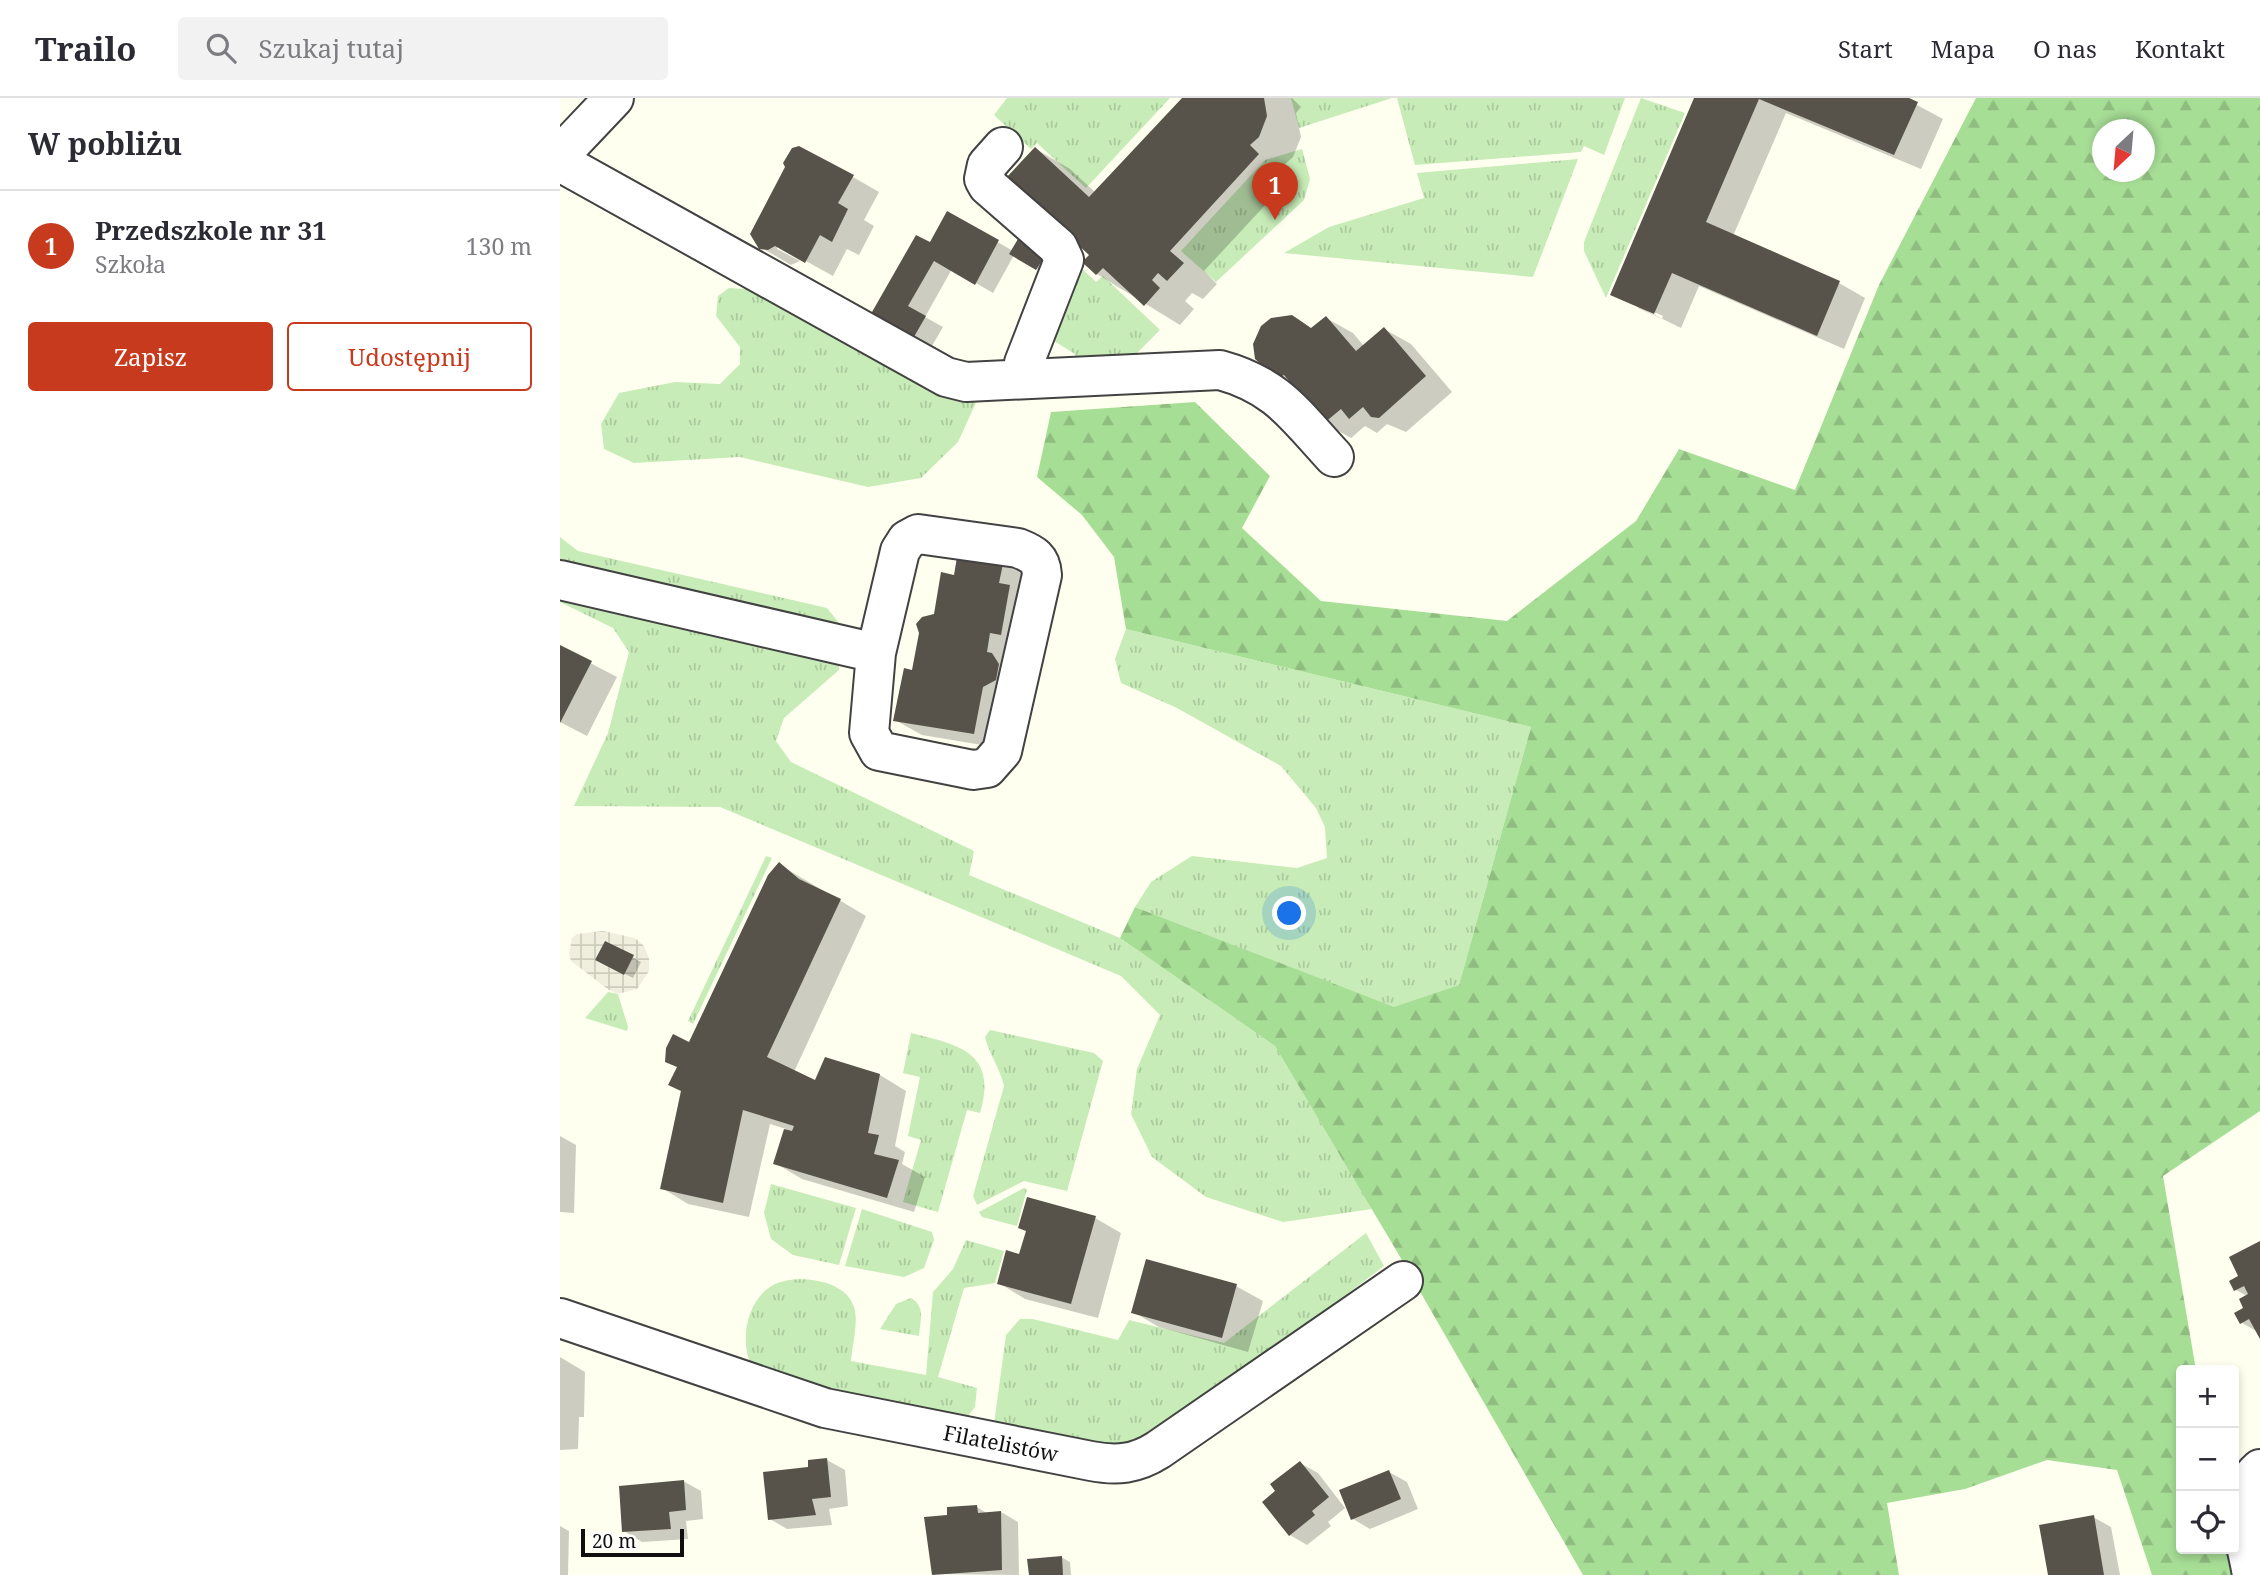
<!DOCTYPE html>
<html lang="pl">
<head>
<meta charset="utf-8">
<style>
	:root { --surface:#fff; --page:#f2f2f3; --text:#2b2b33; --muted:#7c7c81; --line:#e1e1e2; --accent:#c73a1e }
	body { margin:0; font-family:"Noto Serif",serif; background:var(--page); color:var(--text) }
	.controls { position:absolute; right:21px; bottom:21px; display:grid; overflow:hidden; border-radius:7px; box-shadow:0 4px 10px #0003 }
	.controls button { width:63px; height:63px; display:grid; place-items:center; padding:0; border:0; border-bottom:2px solid var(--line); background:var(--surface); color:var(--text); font:35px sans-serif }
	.compass { position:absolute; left:1532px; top:21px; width:63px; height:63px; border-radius:50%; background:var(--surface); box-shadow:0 4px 10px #0003; rotate:206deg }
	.scale { position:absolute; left:21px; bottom:18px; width:103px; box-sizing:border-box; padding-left:7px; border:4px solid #0f0f0f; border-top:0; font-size:19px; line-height:24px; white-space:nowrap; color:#0f0f0f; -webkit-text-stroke:5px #fff; paint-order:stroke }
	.you { position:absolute; left:730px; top:816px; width:24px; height:24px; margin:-18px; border:5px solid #fff; border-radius:50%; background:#1a73e8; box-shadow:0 0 0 10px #1a73e833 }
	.badge { display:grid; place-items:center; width:46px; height:46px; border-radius:50%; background:var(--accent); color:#fff; font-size:23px; font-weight:700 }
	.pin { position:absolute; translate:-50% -58px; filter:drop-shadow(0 2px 4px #0008) }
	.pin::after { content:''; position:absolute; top:37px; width:24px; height:21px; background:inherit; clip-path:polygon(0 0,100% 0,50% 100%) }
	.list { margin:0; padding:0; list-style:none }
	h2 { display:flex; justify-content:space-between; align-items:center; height:91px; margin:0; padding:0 28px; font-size:30px }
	h2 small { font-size:23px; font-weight:400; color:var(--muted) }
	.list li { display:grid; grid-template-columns:46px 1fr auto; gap:21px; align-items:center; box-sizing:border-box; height:112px; padding:0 28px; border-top:2px solid var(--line) }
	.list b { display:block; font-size:26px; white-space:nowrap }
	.list p { margin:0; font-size:23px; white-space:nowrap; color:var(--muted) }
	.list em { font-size:23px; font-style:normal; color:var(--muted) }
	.actions { display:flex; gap:14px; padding:21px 28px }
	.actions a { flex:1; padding:16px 0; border:2px solid var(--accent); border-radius:7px; text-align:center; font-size:24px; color:var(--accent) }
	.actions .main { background:var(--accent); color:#fff }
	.icon { flex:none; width:38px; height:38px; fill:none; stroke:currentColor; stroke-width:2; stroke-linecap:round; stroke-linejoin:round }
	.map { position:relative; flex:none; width:1700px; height:1477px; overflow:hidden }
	header { display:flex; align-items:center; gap:42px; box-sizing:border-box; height:98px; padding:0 35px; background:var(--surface); border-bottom:2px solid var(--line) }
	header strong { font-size:33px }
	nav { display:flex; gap:38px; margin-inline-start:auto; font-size:24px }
	.search { width:490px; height:63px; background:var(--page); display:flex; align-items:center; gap:18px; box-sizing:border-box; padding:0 24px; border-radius:7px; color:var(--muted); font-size:26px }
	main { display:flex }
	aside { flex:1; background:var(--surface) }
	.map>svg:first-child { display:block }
</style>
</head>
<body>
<header>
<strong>Trailo</strong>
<div class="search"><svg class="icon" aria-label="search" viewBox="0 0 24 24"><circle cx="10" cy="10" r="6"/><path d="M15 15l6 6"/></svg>Szukaj tutaj</div>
<nav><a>Start</a><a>Mapa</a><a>O nas</a><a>Kontakt</a></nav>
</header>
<main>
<aside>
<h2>W pobliżu<small></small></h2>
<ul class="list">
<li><span class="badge">1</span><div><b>Przedszkole nr 31</b><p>Szkoła</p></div><em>130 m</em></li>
</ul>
<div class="actions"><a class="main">Zapisz</a><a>Udostępnij</a></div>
</aside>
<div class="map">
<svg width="1700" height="1477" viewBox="0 0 1700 1477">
	<defs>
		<pattern id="grass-tufts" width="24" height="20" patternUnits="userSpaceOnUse" patternTransform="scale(1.75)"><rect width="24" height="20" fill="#c7ecb7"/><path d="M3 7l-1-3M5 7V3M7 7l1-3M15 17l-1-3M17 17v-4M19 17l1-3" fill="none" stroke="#aac99c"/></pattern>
		<pattern id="forest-firs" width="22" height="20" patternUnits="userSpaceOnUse" patternTransform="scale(1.75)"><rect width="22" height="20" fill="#a7de96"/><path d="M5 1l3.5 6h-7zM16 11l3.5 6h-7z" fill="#8fbd80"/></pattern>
		<pattern id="plaza-grid" width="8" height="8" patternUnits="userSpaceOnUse" patternTransform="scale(1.75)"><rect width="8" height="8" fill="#f0efde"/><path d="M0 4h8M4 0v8" fill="none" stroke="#cdccbd"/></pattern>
	</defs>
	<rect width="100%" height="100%" fill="#fffff0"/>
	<path fill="url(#grass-tufts)" d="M447,0H610L526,90L477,45L471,51L434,17Z
		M731,0H832L739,30Z
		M837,0H1065L1044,57L1024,48L1021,54L855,67Z
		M1081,0L1125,15L1046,200L1024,153V144Z
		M742,51L750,81L744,102L656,184L621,153L705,62Z
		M1018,61L973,179L724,155L769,129L864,100L857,75Z
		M519,168L536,184L543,178L600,232L569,263L515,267V256L483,236Z
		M169,190L202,192L419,298L398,344L361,380L308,389L180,359L74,365L44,351L41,326L59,295L115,284L160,286L180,266V249L156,218L158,198Z
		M0,439L18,453L267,510L279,525V572L224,620L216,643L231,664L414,753L409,777L560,840L715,948L812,1111L723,1124L646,1099L592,1059L571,1016L577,971L600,917L561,878L160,709L14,708L48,635L69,554L53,530L0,504Z
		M566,531L971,629L899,887L834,910L575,809L591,784L632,758L737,770L767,760L765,729L756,710L721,668L617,610L561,585L555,561Z
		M206,758L212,760L133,926L128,923Z
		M48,894L58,896L68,929L67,933L25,920Z
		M430,932L534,955L543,963L507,1093L464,1083L417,1107L413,1098L444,988C440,970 429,956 425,939Z
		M351,935C399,947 438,954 420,1015L407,1012L378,1114L343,1104L361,1042L348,1038L360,979L343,975Z
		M211,1086L296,1110L279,1167L233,1157L211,1141L204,1115Z
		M464,1090L467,1091L457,1128L422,1119L419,1114Z
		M302,1111L372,1134L374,1142L364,1170L344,1179L285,1168Z
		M806,1135L824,1168L585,1350L433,1334L446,1237L460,1221H473L558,1242L569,1222L664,1245Z
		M406,1142L444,1153L435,1185L404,1190L378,1279L417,1290L415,1309L400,1328L194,1274C179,1248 184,1204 213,1187C236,1175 286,1181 294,1209C299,1224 292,1247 291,1263L366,1277L373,1194L393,1171Z
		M351,1200C366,1209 360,1223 359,1238L320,1231L336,1206Z"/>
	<path fill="url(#forest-firs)" fill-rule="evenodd" d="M1416,0H1700V1013L1603,1078L1636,1272H1621V1451H1666L1671,1477H1592L1557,1372L1487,1362L1405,1391L1327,1405L1339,1477H1023L839,1157L715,948L560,840L575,809L834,909L899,887L971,629L566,531L554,459L522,417L477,379L491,314L635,304L710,378L682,430L761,503L947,523L1076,423L1119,351L1235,392L1319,187ZM1542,32H1584V74H1542Z"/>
	<path fill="url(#plaza-grid)" fill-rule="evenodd" d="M43,833L75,840L84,848L89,860V873L77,891L58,896L49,892L11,863L9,856L12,840L17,836ZM45,843L74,857L64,877L35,862Z"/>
	<path fill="#0003" fill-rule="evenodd" d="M624,0H732L741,9L736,15L741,39L733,59L723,68L733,77L644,173L657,186L643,201L632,195L625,203L634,211L620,227L537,176L525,164L532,157L476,51L510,71L536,95Z
		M1136,0H1344L1383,21L1361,71L1226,15L1173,138L1279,185L1305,200L1284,251L1139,188L1121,230L1052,196ZM1078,207L1103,218L1102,221L1078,210Z
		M293,79L319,94L304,122L314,128L299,157L287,151L273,178L217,147V151L240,163L231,167L197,147Z
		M388,115L453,153L492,164L485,176L454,157L433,195L392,171L365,219L383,229L369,253L311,220L370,147Z
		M766,220L793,235L804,248L824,231L851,246L892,294L846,334L827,326L817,335L805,328L791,340L764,325L705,271L697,260L752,231Z
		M443,463L470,478L440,650L362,637L335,622L395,479Z
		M0,549L57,579L27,638L0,624Z
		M220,767L306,818L234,974L256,984L320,977L346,993L335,1048L345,1054L342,1066L365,1079L354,1114L242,1081L215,1065L226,1031L210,1026L189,1119L128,1106L102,1090L130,946Z
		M46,845L81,864L73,880L46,866Z
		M0,1038L16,1047L14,1115L0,1114Z
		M535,1120L561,1135L538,1220L465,1201L439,1185L461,1158Z
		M1700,1145L1698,1234L1682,1225L1687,1198L1676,1192Z
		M676,1188L703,1203L688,1254L599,1229L573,1214Z
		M0,1259L25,1274L24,1319H19L18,1351L0,1352Z
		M267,1362L285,1372L288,1408L269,1411L272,1427L227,1431L210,1421L250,1370Z
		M740,1365L758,1375L785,1410L768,1424L771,1428L747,1447L730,1437Z
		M829,1374L847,1384L858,1411L810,1431L793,1421Z
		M123,1383L141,1393L143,1421L126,1423L128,1441L82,1444L64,1433Z
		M417,1409L428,1416L441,1414L458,1424L459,1477L374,1476L389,1419Z
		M1533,1419L1551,1429L1560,1477H1490Z
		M0,1428L9,1433L8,1477H0Z
		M501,1459L510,1464L511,1477H471Z"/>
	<path fill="#58534a" d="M622,0H704L707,18L699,39L690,47L699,56L610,153L624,165L607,183L598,175L592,182L600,190L584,208L543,170L536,177L522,164L529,157L446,80L475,49L529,99Z
		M1134,0H1349L1358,4L1334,57L1199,1L1146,124L1280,183L1257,238L1112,175L1094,216L1050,197Z
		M239,48L294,77L278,105L288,111L272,144L260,137L245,165L215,148L208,152L199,151L190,136L225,69L223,65L232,50Z
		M387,113L439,142L415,187L374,163L348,208L366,218L351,244L308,221L356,137L370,144Z
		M458,141L485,158L476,172L449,156Z
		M732,217L751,230L766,218L796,253L824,229L866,278L819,320L811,319L803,309L789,321L781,311L763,326L724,288L729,283L724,277L717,280L695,261L693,246L701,228L711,220Z
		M398,453L444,461L439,485L450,487L441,537L430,535L427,554L432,555L439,566L436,582L423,589L414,636L333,623L344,570L352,572L359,535L356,526L362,519L374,516L381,474L394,477Z
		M0,547L32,563L0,625Z
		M219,764L239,781L281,801L207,959L255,982L265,959L320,976L308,1035L319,1037L314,1056L339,1062L327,1100L213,1066L224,1031L232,1033L234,1028L183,1012L163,1105L100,1091L121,993L108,987L117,969L105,964L106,950L113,936L129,944L208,777Z
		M45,843L74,857L64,877L35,862Z
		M467,1099L536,1118L511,1206L437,1186L446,1152L459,1156L466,1133L458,1130Z
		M1700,1143V1241L1689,1221L1680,1226L1674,1215L1683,1210L1679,1201L1688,1196L1684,1188L1674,1193L1669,1183L1678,1178L1669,1159Z
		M586,1161L677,1186L662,1240L571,1215Z
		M267,1360L271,1399L252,1401L256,1417L208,1422L203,1374L248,1369V1362Z
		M740,1363L769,1399L752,1413L755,1417L729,1438L702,1404L715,1393L710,1386Z
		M829,1372L841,1401L791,1422L779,1392Z
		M124,1382L126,1412L109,1414L111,1431L62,1434L59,1388Z
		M417,1407L418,1415L441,1413L442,1472L372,1477L364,1419L387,1417V1409Z
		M1534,1417L1544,1477H1488L1479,1427Z
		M502,1458L503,1477H469L467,1461Z"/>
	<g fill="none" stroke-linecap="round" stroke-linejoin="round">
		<g stroke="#424242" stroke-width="42">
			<path id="minor" d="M443,49L427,67L424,81L428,88L498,149L504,162L464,265L463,280
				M0,57L54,0
				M0,64L386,279L406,284L660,272C718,288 735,317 774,359
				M358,436L458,450C473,456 481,460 482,477L442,653L427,670L413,672L319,653L309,635L316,555L340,453L347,442Z
				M0,482L316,555
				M0,1220L265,1310L531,1363C557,1368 576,1366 598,1352L843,1183
				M1692,1477C1686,1440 1668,1399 1700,1371"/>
		</g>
		<use href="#minor" stroke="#fff" stroke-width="38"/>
	</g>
	<g text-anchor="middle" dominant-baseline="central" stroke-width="7" stroke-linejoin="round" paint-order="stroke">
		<g font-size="21" fill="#0f0f0f" stroke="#fff">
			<text transform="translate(441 1345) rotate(11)">Filatelistów</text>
		</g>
	</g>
</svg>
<div class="controls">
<button>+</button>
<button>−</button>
<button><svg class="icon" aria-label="locate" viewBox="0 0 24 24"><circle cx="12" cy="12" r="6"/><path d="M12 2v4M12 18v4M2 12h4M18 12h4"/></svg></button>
</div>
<svg class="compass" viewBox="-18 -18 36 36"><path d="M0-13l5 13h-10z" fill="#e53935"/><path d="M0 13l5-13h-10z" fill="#7c7c81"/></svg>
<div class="scale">20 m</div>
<div class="you"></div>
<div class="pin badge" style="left:715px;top:122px">1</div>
</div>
</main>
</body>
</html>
